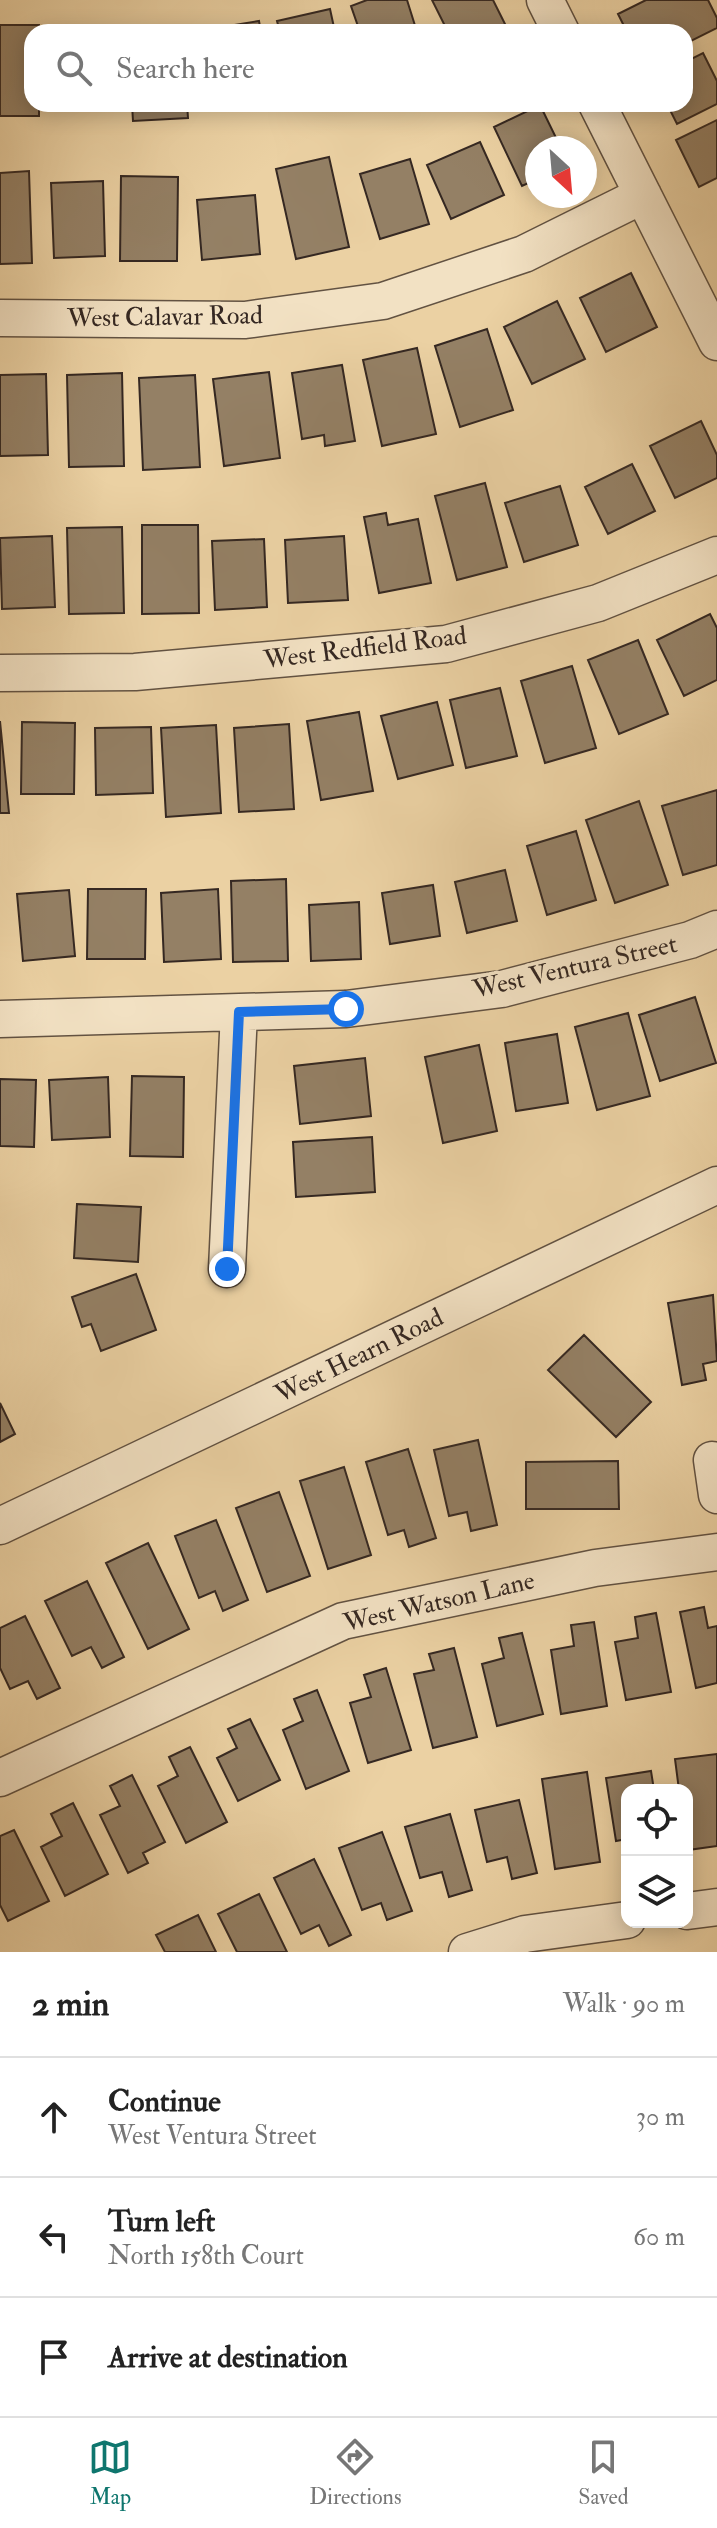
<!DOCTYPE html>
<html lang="en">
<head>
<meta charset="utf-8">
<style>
	:root { --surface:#fff; --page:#f6f6f6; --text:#222; --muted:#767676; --line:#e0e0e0; --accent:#0f766e }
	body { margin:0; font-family:"IM FELL Double Pica",serif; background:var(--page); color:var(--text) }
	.controls { position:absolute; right:24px; bottom:24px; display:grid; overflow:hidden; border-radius:16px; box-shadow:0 4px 20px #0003 }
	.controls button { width:72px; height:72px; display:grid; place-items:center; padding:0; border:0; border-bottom:2px solid var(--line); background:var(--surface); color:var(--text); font:40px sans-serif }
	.compass { position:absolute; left:525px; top:136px; width:72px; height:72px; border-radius:50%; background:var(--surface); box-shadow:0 4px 20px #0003; rotate:154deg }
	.stop { position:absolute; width:24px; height:24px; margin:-18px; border:6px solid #1a73e8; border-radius:50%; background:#fff }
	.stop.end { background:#1a73e8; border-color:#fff; box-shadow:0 2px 8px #0008 }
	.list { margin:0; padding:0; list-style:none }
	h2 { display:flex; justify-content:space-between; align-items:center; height:104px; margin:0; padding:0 32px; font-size:34px }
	h2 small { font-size:26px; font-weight:400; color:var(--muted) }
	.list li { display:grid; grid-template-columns:52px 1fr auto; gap:24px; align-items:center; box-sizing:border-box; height:120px; padding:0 32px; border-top:2px solid var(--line) }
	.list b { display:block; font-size:30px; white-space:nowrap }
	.list p { margin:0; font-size:26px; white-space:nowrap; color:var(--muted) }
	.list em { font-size:26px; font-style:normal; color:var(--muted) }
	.icon { flex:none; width:44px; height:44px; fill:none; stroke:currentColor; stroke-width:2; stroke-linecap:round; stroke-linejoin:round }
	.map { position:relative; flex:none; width:717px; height:1952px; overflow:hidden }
	.search { position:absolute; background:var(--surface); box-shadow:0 4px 20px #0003; left:24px; right:24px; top:24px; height:88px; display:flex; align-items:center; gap:20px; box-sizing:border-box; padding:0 28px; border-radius:24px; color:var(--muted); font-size:30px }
	.sheet { height:464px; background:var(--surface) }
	nav { display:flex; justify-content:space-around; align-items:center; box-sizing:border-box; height:112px; border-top:2px solid var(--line); background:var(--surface); font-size:22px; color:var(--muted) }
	nav a { display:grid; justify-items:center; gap:4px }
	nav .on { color:var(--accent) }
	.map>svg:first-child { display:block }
</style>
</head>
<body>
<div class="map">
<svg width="717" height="1952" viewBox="0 0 717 1952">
	<rect width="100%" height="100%" fill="#ebd1a3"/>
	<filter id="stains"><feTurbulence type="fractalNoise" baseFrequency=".0025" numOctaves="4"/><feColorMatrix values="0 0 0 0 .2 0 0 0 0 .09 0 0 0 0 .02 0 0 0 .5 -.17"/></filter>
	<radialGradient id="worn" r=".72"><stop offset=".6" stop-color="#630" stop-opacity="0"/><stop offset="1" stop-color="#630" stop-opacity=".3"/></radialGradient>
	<path fill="#948065" stroke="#352822" stroke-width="2" d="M367,0H407L417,32H360L351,6Z
		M432,0H493L509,32H448Z
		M646,0H708L717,18V28L685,44V32H627L618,14Z
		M330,9L335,32H280L277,21Z
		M259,21L261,32H209V29Z
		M0,25H39V32H32V104H39V116H0Z
		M184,28V32H129V30Z
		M59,29H116V32H59Z
		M703,53L717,81V104L677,124L667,104H685V62Z
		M132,104H187L188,118L133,121Z
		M540,105L561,148H537V179L522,186L494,127Z
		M717,120V178L699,187L676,140Z
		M480,142L504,195L451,219L427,165Z
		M329,157L349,247L296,259L276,169Z
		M410,159L429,224L380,239L360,174Z
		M29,171L32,263L0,264V173Z
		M121,176L178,177L177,261H120Z
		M103,181L105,256L54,258L51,183Z
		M255,195L260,254L202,260L197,200Z
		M631,273L657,327L606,352L580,298Z
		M557,301L585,359L532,384L504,327Z
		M487,329L513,410L460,427L435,346Z
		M417,348L436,434L382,446L363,360Z
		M342,365L355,441L325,446L324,435L302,439L292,373Z
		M269,372L280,458L224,466L213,379Z
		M122,373L124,466L69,467L67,375Z
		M46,374L48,455L0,456V375Z
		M195,375L200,467L143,470L139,378Z
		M701,421L717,455V478L675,498L650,446Z
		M632,464L655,511L608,534L585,487Z
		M485,483L507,567L457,580L435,496Z
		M560,486L578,545L524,562L505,503Z
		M386,513L388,525L418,519L431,583L379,593L364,517Z
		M142,525H198L199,613L142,614Z
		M122,527L124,613L69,614L67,528Z
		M52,536L55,607L2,609L0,538Z
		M344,536L348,600L288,603L285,540Z
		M264,539L267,607L215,610L212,541Z
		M710,614L717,628V680L684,696L657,640Z
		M638,640L668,714L619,734L588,660Z
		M572,666L596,748L545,763L521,681Z
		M500,688L517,756L466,768L450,700Z
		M437,702L453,765L398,779L381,716Z
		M359,712L373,791L321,800L307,721Z
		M0,721L9,813H0Z
		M22,722L75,723L74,794H21Z
		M289,724L294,809L239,812L234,728Z
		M216,725L221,813L166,817L161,728Z
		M151,727L153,793L96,795L95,728Z
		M717,790V865L683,875L662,806Z
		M639,801L668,885L615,903L586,820Z
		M576,831L596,900L547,915L527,846Z
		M505,870L517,921L467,933L455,882Z
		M286,879L288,961L233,962L231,881Z
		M433,885L440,936L390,944L382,893Z
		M88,889H146L145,959H87Z
		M218,889L221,959L164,962L161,893Z
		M69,890L75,956L23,961L17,894Z
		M359,902L361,959L311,961L309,905Z
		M695,997L716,1063L660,1081L639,1015Z
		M628,1013L650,1096L597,1110L575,1027Z
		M557,1034L568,1103L516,1111L505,1043Z
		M479,1045L497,1131L443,1143L425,1057Z
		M365,1058L371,1116L300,1124L294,1066Z
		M132,1076L184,1077L183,1157L130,1156Z
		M108,1077L110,1137L52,1140L49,1080Z
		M0,1079L36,1080L34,1147L0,1146Z
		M372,1137L375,1192L296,1197L293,1142Z
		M77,1204L141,1207L138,1262L74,1258Z
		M136,1274L156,1330L101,1351L91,1324L82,1327L72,1297Z
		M713,1295L717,1361L703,1364L706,1380L682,1385L668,1303Z
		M584,1335L651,1402L616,1437L548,1370Z
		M0,1403L15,1434L0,1442Z
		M478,1440L497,1525L471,1531L467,1512L449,1516L434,1450Z
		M408,1449L436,1538L409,1547L404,1530L388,1535L366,1462Z
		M618,1461L619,1509H526V1462Z
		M344,1467L371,1555L328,1569L300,1481Z
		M279,1492L310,1576L267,1592L236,1508Z
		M216,1520L248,1600L223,1611L215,1591L199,1598L175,1536Z
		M148,1543L189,1629L148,1649L106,1563Z
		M87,1581L124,1657L102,1668L91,1647L72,1656L45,1601Z
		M704,1607L708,1628L717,1626V1683L696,1688L680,1612Z
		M656,1613L671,1692L626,1700L615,1642L638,1638L635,1617Z
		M25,1616L60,1688L37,1699L28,1681L10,1689L0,1668V1628Z
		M594,1622L607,1706L561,1714L551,1650L574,1646L571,1625Z
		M522,1633L543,1714L497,1726L482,1664L504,1658L499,1638Z
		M454,1648L477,1737L433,1748L414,1674L434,1670L429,1654Z
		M386,1668L411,1750L368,1763L350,1703L371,1697L364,1675Z
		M317,1690L349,1771L306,1789L283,1730L303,1721L294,1699Z
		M250,1719L280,1780L238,1801L217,1758L237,1748L228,1729Z
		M190,1747L227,1822L186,1843L158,1786L178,1776L169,1757Z
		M717,1754V1846L688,1850L687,1790H679L675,1759Z
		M651,1771L654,1790H627V1839L616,1841L606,1778Z
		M587,1772L600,1862L555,1869L542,1779Z
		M132,1775L165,1842L143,1853L148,1863L128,1873L100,1815L120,1806L110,1786Z
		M519,1800L537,1873L512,1879L507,1857L487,1862L475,1810Z
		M73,1803L108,1874L65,1896L41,1847L62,1836L51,1814Z
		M450,1814L472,1890L449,1897L442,1872L420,1878L405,1827Z
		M14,1830L49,1901L8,1921L0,1905V1836Z
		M382,1832L412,1911L387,1920L381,1903L362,1910L339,1848Z
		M314,1859L351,1935L329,1946L319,1925L301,1934L274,1878Z
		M259,1894L287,1952H237L218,1914Z
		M198,1915L216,1952H165L156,1935Z"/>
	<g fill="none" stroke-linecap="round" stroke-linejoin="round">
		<g stroke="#625242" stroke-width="39">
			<path id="minor" d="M545,0L561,32
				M597,104L717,342
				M0,318L245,320L383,301L524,254L643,195
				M0,673L135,672L446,644L598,603L717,555
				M0,1019L346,1009L502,989L690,940L717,929
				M227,1269L239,1012
				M712,1460L717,1495
				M0,1526L717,1185
				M0,1778L343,1621L595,1568L717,1552
				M687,1911L717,1907
				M467,1952L525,1934L627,1920"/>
		</g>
		<use href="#minor" stroke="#f2e1c3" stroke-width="36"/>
	</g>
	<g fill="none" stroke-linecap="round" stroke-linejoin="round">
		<path stroke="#1a73e8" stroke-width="10" d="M227,1269L239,1012L346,1009"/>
	</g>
	<g text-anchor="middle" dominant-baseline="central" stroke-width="7" stroke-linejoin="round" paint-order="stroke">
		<g font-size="26" fill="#352822" stroke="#f2e1c3">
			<text transform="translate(165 317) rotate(-1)">West Calavar Road</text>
			<text transform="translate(365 648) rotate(-7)">West Redfield Road</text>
			<text transform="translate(575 967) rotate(-13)">West Ventura Street</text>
			<text transform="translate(359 1356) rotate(-26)">West Hearn Road</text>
			<text transform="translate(439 1602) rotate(-13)">West Watson Lane</text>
		</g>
	</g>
	<rect width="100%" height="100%" filter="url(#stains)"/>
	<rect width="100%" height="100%" fill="url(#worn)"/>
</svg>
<div class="controls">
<button><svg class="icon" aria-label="locate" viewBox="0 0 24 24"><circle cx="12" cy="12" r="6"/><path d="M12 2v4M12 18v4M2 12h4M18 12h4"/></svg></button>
<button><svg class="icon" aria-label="layers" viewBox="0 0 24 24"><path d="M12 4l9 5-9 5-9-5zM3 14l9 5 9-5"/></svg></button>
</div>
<svg class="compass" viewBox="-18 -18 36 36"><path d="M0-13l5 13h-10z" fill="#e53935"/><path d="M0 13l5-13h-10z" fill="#767676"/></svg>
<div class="stop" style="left:346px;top:1009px"></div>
<div class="stop end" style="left:227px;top:1269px"></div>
<div class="search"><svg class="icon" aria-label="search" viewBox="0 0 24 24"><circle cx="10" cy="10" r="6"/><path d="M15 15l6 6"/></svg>Search here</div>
</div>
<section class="sheet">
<h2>2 min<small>Walk · 90 m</small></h2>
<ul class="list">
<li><svg class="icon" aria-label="ahead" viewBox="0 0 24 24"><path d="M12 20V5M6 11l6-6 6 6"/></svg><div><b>Continue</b><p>West Ventura Street</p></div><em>30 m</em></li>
<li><svg class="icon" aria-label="left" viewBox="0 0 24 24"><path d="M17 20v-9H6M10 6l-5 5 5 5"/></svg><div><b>Turn left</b><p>North 158th Court</p></div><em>60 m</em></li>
<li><svg class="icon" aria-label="arrive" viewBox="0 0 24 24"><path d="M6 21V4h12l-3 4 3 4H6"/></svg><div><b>Arrive at destination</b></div></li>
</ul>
</section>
<nav>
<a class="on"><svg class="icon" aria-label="map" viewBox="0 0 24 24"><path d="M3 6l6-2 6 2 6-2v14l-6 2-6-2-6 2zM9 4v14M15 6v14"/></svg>Map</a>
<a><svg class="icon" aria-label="directions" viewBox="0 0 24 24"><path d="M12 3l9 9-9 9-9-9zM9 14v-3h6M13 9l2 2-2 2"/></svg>Directions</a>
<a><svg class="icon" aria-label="saved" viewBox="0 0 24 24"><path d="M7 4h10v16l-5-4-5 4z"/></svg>Saved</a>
</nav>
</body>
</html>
